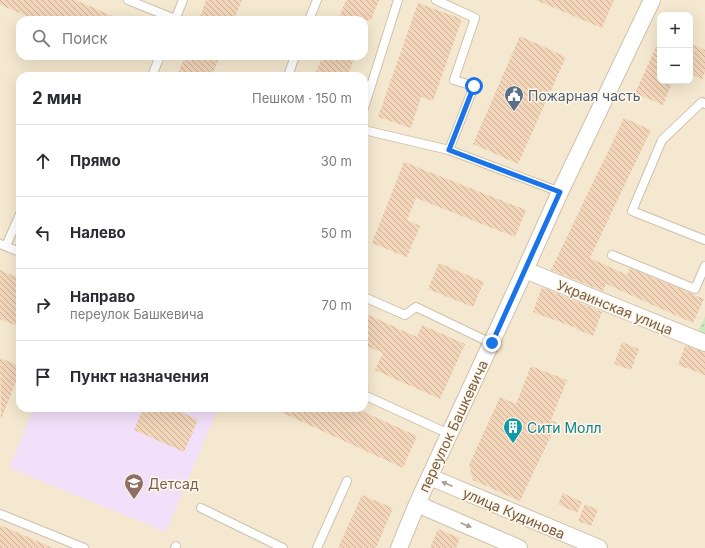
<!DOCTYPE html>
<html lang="ru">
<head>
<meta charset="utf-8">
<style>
	:root { --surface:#fff; --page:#f2f2f3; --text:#2b2b33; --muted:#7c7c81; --line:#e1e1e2 }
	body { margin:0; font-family:Inter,sans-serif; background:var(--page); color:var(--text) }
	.controls { position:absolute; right:12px; top:12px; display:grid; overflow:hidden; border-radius:8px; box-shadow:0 4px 16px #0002 }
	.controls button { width:36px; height:36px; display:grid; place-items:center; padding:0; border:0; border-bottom:1px solid var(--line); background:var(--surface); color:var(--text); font:20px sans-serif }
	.stop { position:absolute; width:12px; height:12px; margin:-9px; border:3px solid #1a73e8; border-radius:50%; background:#fff }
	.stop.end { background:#1a73e8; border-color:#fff; box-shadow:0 1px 4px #0008 }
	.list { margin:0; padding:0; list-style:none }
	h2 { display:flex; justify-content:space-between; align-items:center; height:52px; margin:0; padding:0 16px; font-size:17px }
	h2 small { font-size:13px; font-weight:400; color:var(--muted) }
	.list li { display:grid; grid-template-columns:26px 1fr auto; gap:12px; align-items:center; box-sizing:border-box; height:72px; padding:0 16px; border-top:1px solid var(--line) }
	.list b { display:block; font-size:15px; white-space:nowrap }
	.list p { margin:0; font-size:13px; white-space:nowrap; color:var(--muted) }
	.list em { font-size:13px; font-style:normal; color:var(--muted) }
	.icon { flex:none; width:22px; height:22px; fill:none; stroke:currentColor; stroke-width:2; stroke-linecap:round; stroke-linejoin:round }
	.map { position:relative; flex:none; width:705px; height:548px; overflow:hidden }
	.search { position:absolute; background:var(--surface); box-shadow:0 4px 16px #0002; left:16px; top:16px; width:352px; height:44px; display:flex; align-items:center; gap:10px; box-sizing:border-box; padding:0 14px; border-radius:12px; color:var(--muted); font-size:15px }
	.panel { position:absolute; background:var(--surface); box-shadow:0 4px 16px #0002; left:16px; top:72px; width:352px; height:340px; border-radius:12px }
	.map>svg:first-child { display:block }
</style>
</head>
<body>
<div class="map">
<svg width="705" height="548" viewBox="0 0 705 548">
	<defs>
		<pattern id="grass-tufts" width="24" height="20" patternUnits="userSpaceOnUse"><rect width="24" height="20" fill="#cdebc0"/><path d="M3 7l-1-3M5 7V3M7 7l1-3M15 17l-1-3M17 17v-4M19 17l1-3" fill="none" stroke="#abc29e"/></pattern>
		<pattern id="building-back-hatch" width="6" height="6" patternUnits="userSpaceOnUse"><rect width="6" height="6" fill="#f3d6b9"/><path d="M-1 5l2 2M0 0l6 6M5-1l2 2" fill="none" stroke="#c9b198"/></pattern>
	</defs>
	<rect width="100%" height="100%" fill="#fdf5e2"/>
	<path fill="#f5e8d0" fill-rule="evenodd" d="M0,0H705V548H0ZM660,15H690V81H660ZM20,20H364V56H20ZM20,76H364V408H20Z"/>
	<path fill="#f2dff9" d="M34,408H218L166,532L9,468Z"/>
	<path fill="url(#grass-tufts)" d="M705,316V335L698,332Z"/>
	<path fill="url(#building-back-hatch)" d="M0,0H75L122,20H37L0,5Z
		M206,0H242L234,20H199Z
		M346,0H379L371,20H338Z
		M536,0H614L602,28Z
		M418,3L462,19L433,101L421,97L411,128L378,117Z
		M520,36L566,57L518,164L473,144Z
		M660,38V81H673L663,105L635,93Z
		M690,43L705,50V72L702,80L690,74Z
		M185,56H220L212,76H177Z
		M323,56H356L347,76H314Z
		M624,118L651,130L590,258L627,275L630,268L704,299L693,323L606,284L603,291L551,270Z
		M404,162L526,210L515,237L416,198L407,220L420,226L407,257L372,243Z
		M439,263L484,282L473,307L428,289Z
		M0,270L20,279V327L0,319Z
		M542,287L602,312L593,336L576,329V328L533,312Z
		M364,313L417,337L422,325L465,344L440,399L375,370L383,353L364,345Z
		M622,342L639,349L631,370L614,364Z
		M685,345L705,352V375L678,365Z
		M0,358L20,366V371L1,420Z
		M531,366L567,380L551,420L557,423L520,501L473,480L469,465L500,397L516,404Z
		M143,408H185L183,413L198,420L184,452L134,430Z
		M272,408H355L417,436L403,468Z
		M563,493L582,502L577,513L558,504Z
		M362,495L393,508L376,548H338Z
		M585,504L598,510L591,526L578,521Z
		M0,525L53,548H0Z
		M438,529L460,538L456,548H430Z"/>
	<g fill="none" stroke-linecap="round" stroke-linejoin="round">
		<g stroke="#d0c0ac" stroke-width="10">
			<path id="service" d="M128,0L175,19
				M436,0L475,18L454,80L474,86L449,150
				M175,20L183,0
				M309,20L317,0
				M152,76L160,56
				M288,76L295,56
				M705,104L702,102L662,140L632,211L705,240
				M364,108L398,0
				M364,130L449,150L560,192
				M0,244L20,252
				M6,246L20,214
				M612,255L695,289L705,266
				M364,297L405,315L416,307L491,343
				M364,395L449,434
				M201,508L283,548
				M0,514L84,548
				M175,548L176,546
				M317,548L347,481"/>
		</g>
		<g stroke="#d0c0ac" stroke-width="18">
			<path id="minor" d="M525,270L705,343
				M430,477L599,548
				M417,504L519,548
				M399,548L417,504L525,270L560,192L652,0"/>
		</g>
		<use href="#service" stroke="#fff" stroke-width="8"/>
		<use href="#minor" stroke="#fff" stroke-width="16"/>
	</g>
	<defs><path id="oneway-solid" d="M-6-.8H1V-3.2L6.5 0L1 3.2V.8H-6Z"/></defs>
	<g fill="#ac9d91">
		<use href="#oneway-solid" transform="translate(447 484) rotate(-157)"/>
		<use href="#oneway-solid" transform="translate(466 525) rotate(23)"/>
	</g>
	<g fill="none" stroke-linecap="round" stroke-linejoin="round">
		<path stroke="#1a73e8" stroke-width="5" d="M474,86L449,150L560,192L492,343"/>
	</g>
	<defs>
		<g id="civic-pin" transform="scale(1)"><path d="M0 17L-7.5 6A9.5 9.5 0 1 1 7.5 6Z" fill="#5c6f8a" stroke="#fff8e9"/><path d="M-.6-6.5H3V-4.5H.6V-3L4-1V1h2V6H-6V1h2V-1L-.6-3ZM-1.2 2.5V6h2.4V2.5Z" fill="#fff"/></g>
		<g id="building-pin" transform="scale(1)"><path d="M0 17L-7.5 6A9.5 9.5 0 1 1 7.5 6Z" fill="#0f9aa8" stroke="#fff8e9"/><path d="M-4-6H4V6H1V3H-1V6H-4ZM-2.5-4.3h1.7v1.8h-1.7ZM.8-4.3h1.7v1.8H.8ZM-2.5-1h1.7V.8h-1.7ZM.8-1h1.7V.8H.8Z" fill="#fff"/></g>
		<g id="school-pin" transform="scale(1)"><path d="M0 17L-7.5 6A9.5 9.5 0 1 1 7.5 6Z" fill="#8d6e63" stroke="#fff8e9"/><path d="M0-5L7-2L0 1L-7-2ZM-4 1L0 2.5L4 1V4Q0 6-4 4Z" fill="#fff"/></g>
	</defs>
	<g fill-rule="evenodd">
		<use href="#civic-pin" x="514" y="95"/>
		<use href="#building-pin" x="513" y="427"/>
		<use href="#school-pin" x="134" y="483"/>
	</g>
	<g text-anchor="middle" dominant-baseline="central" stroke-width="3" stroke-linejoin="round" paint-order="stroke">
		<g font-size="14" fill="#4e5e75" stroke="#fff8e9" text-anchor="start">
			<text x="528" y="95">Пожарная часть</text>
		</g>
		<g font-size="14" fill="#755c48" stroke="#fff8e9">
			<text transform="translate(615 307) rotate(22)">Украинская улица</text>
			<text transform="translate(453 426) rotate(-65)">переулок Башкевича</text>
			<text transform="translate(514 513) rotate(23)">улица Кудинова</text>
		</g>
		<g font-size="14" fill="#0d838f" stroke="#fff8e9" text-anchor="start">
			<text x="527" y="427">Сити Молл</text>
		</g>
		<g font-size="14" fill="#785e54" stroke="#fff8e9" text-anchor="start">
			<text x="148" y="483">Детсад</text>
		</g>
	</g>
</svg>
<div class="controls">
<button>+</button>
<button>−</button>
</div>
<div class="stop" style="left:474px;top:86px"></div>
<div class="stop end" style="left:492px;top:343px"></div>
<div class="search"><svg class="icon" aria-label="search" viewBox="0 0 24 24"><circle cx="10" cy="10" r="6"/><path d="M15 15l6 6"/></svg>Поиск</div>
<section class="panel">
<h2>2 мин<small>Пешком · 150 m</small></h2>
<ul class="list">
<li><svg class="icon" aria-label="ahead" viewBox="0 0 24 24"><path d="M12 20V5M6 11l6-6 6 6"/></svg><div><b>Прямо</b></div><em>30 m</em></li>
<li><svg class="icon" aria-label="left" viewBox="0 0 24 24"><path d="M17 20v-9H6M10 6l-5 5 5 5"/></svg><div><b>Налево</b></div><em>50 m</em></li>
<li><svg class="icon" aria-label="right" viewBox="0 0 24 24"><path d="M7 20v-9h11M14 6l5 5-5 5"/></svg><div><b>Направо</b><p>переулок Башкевича</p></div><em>70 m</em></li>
<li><svg class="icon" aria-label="arrive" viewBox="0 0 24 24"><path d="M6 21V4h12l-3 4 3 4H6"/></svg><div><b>Пункт назначения</b></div></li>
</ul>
</section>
</div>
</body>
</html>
